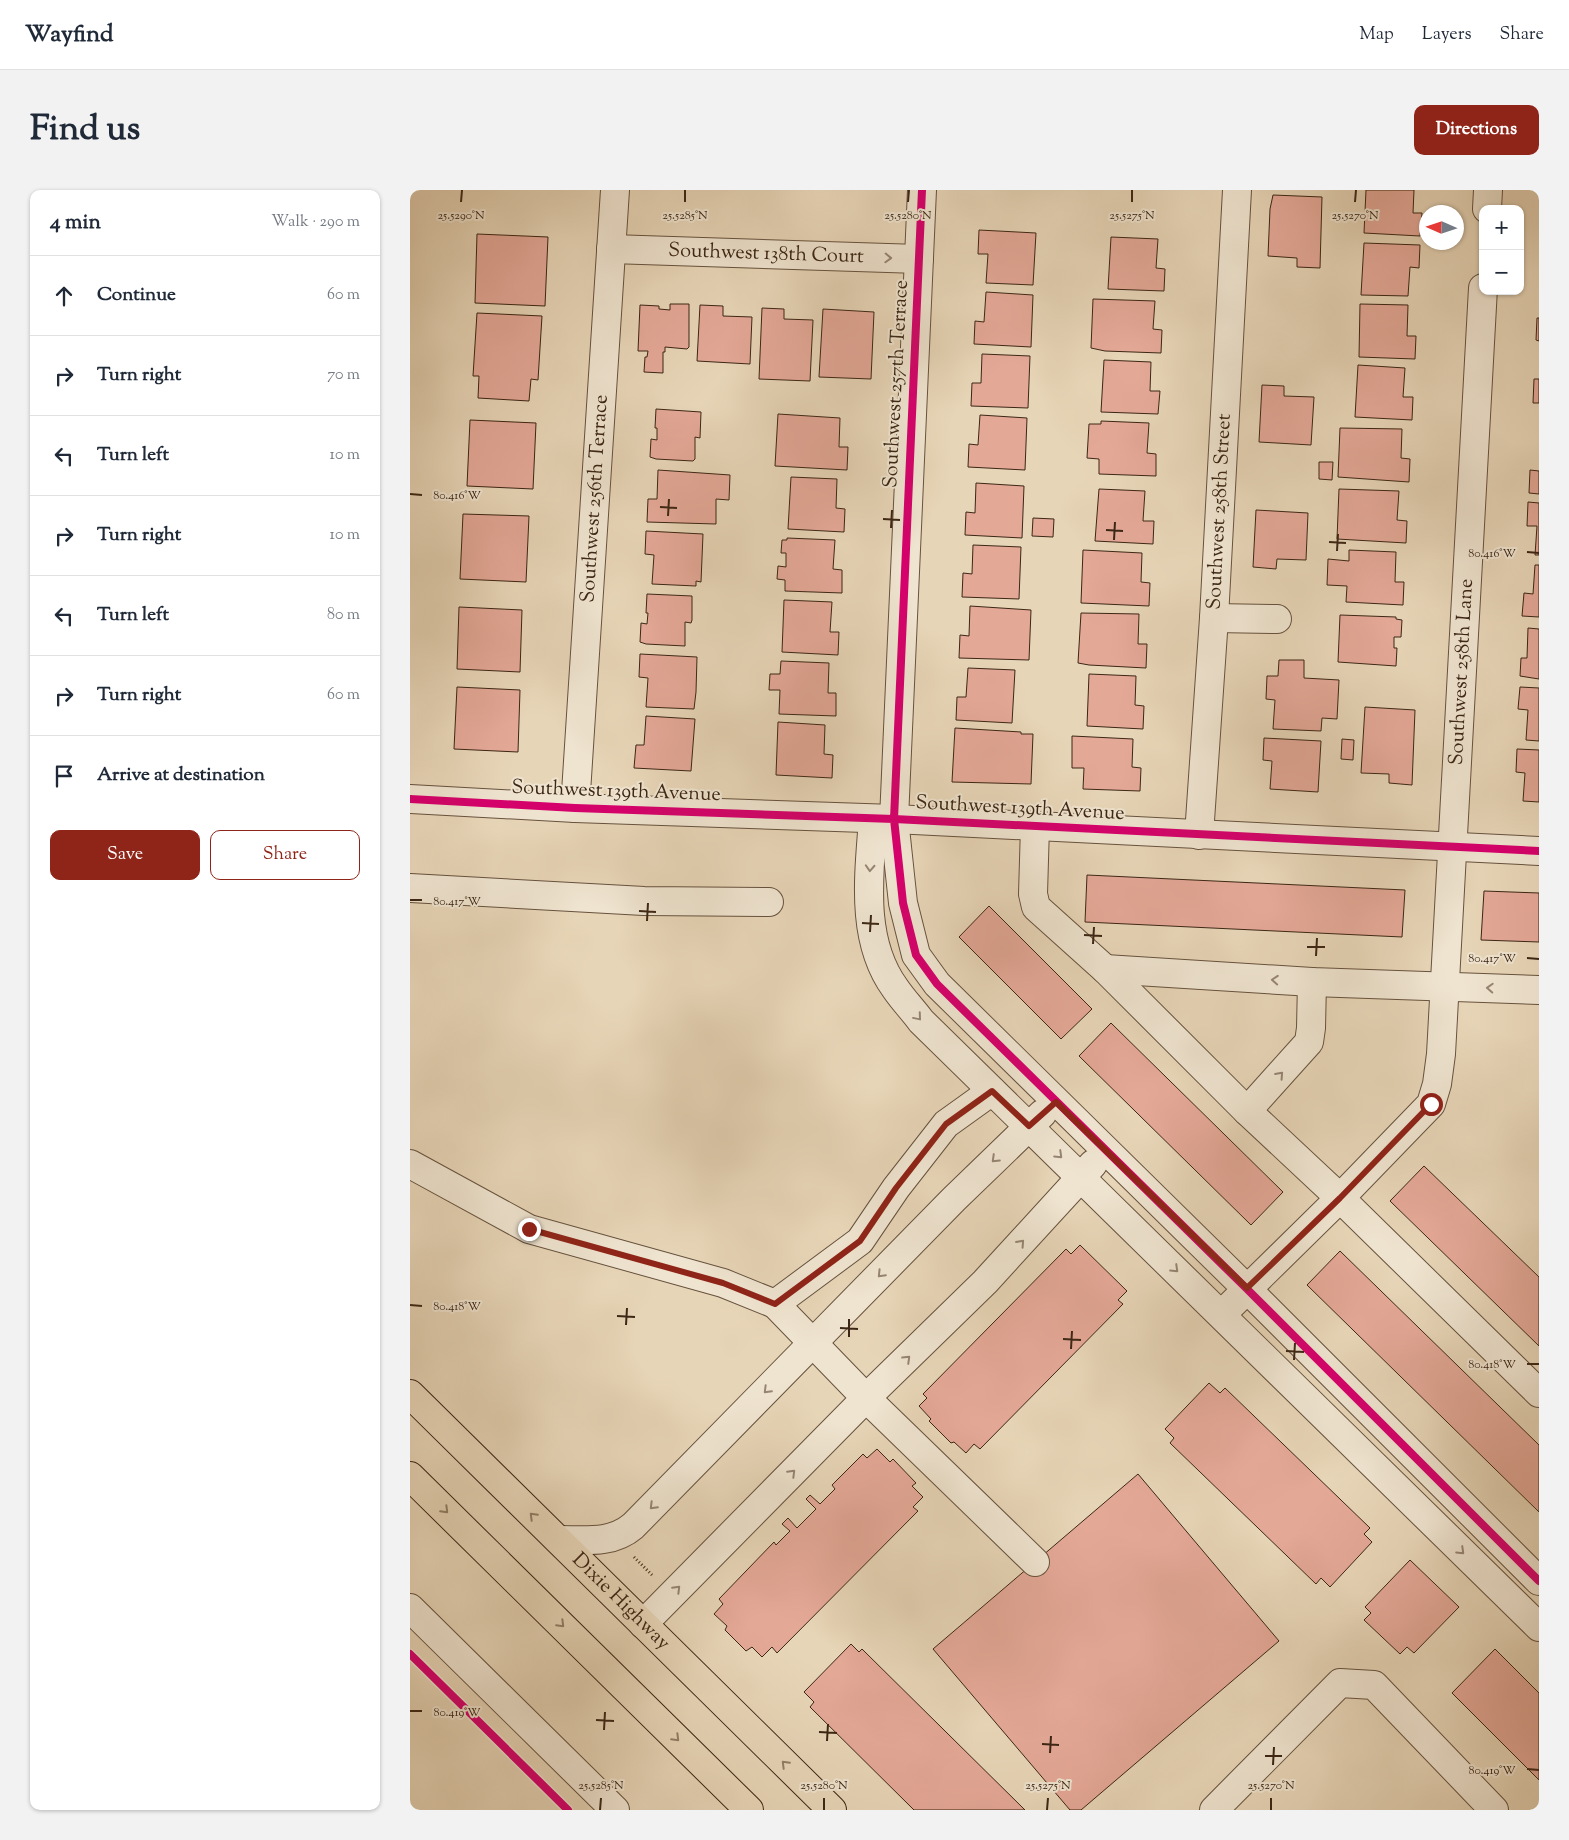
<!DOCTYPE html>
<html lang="en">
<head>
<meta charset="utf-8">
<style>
	:root { --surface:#fff; --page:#f2f2f3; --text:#1f2937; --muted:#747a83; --line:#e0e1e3; --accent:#8f2418 }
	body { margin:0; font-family:"Sorts Mill Goudy",serif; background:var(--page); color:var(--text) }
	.controls { position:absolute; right:15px; top:15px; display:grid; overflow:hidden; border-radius:10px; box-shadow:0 1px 4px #0004 }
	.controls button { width:45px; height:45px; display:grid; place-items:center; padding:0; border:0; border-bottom:1px solid var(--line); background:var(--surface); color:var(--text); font:25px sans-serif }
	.compass { position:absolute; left:1009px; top:15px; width:45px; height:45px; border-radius:50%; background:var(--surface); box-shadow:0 1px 4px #0004; rotate:273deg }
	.stop { position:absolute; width:15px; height:15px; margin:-11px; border:4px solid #8f2418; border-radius:50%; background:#fff }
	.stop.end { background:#8f2418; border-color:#fff; box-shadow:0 1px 5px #0008 }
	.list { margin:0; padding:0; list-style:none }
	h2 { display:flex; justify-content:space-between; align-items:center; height:65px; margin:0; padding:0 20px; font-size:21px }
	h2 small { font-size:16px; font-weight:400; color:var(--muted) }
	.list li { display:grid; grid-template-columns:32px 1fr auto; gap:15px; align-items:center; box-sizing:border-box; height:80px; padding:0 20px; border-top:1px solid var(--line) }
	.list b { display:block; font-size:19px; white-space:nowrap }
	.list em { font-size:16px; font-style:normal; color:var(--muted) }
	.actions { display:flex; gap:10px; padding:15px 20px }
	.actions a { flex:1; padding:11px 0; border:1px solid var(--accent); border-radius:10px; text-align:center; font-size:18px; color:var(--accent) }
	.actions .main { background:var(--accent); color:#fff }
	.icon { flex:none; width:28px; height:28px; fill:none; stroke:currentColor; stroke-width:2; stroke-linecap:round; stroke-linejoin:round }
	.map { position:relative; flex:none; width:1129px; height:1620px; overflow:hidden; border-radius:10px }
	header { display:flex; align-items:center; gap:30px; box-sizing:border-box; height:70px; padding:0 25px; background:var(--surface); border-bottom:1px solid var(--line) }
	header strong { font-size:24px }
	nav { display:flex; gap:28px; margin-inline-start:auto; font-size:18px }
	.intro { display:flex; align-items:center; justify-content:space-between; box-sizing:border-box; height:120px; padding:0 30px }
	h1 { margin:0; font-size:35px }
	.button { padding:12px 22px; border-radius:10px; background:var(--accent); color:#fff; font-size:18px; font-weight:700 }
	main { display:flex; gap:30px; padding:0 30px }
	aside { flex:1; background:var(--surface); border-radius:10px; box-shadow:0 1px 4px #0004 }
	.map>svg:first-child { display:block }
</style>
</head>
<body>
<header>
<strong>Wayfind</strong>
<nav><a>Map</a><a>Layers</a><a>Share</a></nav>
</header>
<div class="intro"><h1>Find us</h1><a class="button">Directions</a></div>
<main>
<aside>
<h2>4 min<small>Walk · 290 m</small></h2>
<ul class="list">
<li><svg class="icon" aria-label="ahead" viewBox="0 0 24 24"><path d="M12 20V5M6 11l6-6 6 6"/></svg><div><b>Continue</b></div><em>60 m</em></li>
<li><svg class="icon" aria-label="right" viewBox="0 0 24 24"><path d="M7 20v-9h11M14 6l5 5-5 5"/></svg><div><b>Turn right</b></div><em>70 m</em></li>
<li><svg class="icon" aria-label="left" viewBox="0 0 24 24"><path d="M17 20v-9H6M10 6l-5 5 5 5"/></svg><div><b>Turn left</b></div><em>10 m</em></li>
<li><svg class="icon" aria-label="right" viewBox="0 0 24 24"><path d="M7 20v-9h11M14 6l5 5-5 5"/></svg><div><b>Turn right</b></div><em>10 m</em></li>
<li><svg class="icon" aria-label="left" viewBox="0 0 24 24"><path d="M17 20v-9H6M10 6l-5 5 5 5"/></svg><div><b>Turn left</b></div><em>80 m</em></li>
<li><svg class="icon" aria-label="right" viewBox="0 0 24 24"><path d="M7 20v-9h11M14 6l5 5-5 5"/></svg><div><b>Turn right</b></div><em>60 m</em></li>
<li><svg class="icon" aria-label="arrive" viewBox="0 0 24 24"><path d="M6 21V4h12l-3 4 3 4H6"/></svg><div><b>Arrive at destination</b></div></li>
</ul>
<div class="actions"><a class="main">Save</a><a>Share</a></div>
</aside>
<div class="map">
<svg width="1129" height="1620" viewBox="0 0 1129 1620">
	<rect width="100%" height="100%" fill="#e7d5b7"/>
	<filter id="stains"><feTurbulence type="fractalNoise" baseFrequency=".004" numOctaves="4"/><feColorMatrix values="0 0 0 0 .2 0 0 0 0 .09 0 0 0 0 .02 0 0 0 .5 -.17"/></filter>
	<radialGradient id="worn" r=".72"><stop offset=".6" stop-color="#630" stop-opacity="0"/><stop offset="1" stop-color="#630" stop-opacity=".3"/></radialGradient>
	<path fill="#e4a897" stroke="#3c2615" d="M956,0H1004L1003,23H1012L1010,46L954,43Z
		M863,5L912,7L910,78L887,77V68L858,66L860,19Z
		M569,40L626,43L623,95L576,93L578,64H568Z
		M67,44L138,47L135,116L65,113Z
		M701,47L748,49L746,78L755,79L754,101L698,99Z
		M954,53L1010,55L1009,78L1000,77L998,106L951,105Z
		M576,102L623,105L621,157L564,154L565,131L574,132Z
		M683,109L745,111L743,139L752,140L751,163L695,161L681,158Z
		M260,114H279V157L277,159L255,157V162H253V183L234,182L235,167H237L238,161H228L230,115L249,116V119L260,120Z
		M950,114L998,115L997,146H1006L1005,169L949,167Z
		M290,115L313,116V126L342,127L340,174L287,171Z
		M352,118L374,119V129L403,130L400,191L349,189Z
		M413,119L464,122L461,189L409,187Z
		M67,123L132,126L128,190L121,189L119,211L68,208L69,186H63Z
		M1127,128H1129V151L1126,150Z
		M572,164L620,166L618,218L561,216L562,193H571Z
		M694,170L741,172L740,201H750L748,224L691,222Z
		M948,175L995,178L993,207H1003L1002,230L945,227Z
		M1124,189H1129V213H1123Z
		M852,195L874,196V206L904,207L901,255L849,252Z
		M246,219L291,222L290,248L285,247V269L283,271L246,269L240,267L241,249L247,250V238H245Z
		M368,224L430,228L429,257H438L437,280L365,276Z
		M570,225L617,228L615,280L558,277L559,254L568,255Z
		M60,230L126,233L123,299L57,296Z
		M691,231L739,233L737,263L746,264V286L689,284V269L677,268L679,234H691Z
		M930,238L992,239L991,268L1000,269L999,292L928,287Z
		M909,272H923L922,290L909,289Z
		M248,280L320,285L319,310L306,309V334L237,332L238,309H247Z
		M1120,280L1129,281V304L1119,303Z
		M381,287L427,289L426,318L435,319L434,342L378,339Z
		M566,293L614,296L612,348L555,345L556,322L565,323Z
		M689,299L735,301L733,331H744L743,354L685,351Z
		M929,299L989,301L987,330L997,331L996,353L927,349Z
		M1118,312L1129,313V365H1125L1127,336H1117Z
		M846,320L898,323L896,370L867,369L866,379L843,377Z
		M53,324L119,326L116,392L50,389Z
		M623,328L644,329L643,347L622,346Z
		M236,341L293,344L291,392L286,391V396L242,394L244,365L235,364Z
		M377,348L425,350L423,379L432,380V403L375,401V390L367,389L368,376L376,377V363H371L372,350H377Z
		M563,355L611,357L609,409L552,407L553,383L562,384Z
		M673,360L732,363L731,392L740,393L739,416L671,413Z
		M939,360L986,362L985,392H994L993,415L936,412L937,396L917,395L918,369L939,371Z
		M1125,375H1129V427L1112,426L1114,403L1123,404Z
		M237,404L282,406V430L281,433L275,432V456L236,454L230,452L231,433L237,434L238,423H236Z
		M374,410L422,412L420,442H429L428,465L372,462Z
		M560,416L621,420L619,470L549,468L550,445L559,446Z
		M49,417L112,420L110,482L47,479Z
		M671,423L729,424L728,454H737L736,478L679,475L668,473Z
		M930,425L986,427V429L992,430L991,447H984V458H987L986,476L928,472Z
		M1118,438L1129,439V489L1110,486L1111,468H1117Z
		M230,464L287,467L286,502L284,519L236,517L238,488L229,487Z
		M869,470H894V488L929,490L927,529L912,528L911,541L863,539L865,510L856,509L857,486H868Z
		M371,471L419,473L418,503H426V526L369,524L370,500H359L360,484H370Z
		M558,478L605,480L602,533L546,530L547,507H556Z
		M679,484L726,486L725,515L734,516L733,539L677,536Z
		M47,497L110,500L108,562L44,559Z
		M1110,497L1129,498V551L1116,550L1118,520L1108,519Z
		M955,517L1005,520L1002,595L979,593V584L951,583Z
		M236,526L285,529L281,581L224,578L226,555H234Z
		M368,532L415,535L414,564L423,565L422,588L366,585Z
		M545,538L611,542V544H623L621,594L542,592Z
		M662,546L723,549L722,577L731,578L730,601L673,599L674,578H662Z
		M854,548L911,551L908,602L860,599L862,571L853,570Z
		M932,549L944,550L943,570L931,569Z
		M1107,559L1129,560V612L1113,611L1115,583L1106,582Z
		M677,685L995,700L992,747L675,732Z
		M1074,701L1129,703V752L1071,750Z
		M579,716L682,819L651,849L549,747Z
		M701,833L873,1002L841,1035L669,866Z
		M1014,976L1129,1087V1156L980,1011Z
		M670,1055L717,1101L708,1110L713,1114L570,1259L564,1254L556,1263L544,1252L541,1253L519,1231L521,1229L509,1216L517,1208L513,1204L656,1059L661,1064Z
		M930,1061L1129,1255V1322L897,1095Z
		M799,1193L810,1203L815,1198L960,1338L954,1344L962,1352L920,1397L911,1388L906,1394L760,1253L764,1248L755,1239Z
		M467,1259L480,1272L483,1269L506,1293L502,1296L513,1307L503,1317L508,1321L367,1463L362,1457L352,1467L342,1457L336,1461L315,1440L317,1436L304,1424L313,1414L309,1409L364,1352L366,1355L380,1341L372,1334L378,1328L387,1338L406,1319L396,1309L400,1305L410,1314L425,1299L422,1295L453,1264L457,1268Z
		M728,1284L869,1451L671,1620H660L523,1459Z
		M1000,1370L1049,1417L1004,1463L997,1457L990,1464L954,1430L961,1423L955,1417Z
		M441,1454L449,1462L452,1459L615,1620H504L400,1517L404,1512L394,1502Z
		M1085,1459L1129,1503V1590L1042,1503Z"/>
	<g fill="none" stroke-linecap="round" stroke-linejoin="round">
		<g stroke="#67523e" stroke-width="30">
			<g id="minor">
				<path d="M512,0L484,629L493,713L506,765L527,794L837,1099L1129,1391"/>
				<path d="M1077,19L1078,0"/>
				<path id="s1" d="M201,59L509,69"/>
				<path d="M804,428L867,429"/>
				<path d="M0,609L165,618L484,629L1129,661"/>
				<path id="s2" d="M165,618L205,0"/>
				<path d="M463,629C459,685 450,750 485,798C493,810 503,820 511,831L1129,1437"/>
				<path d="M625,636L623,704L626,717L695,779L837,921L930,1008L1129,1203"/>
				<path id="s3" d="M789,645L804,428L827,0"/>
				<path d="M0,698L234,711L359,712"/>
				<path d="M695,779L902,792L1129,800"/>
				<path d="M837,921L899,852L901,838L902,792"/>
				<path d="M0,974L119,1039L313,1093L365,1114L450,1051L486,998L536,934L582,901"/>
				<path d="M365,1114L456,1208L625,1372"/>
				<path id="s4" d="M812,1124L930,1008L1021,914L1027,894L1031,864L1073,98"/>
				<path d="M149,1350C175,1350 202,1354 223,1336L544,1009L632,924"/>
				<path d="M0,1418L205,1620"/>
				<path d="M233,1434L456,1208L575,1092L683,974"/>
				<path d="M804,1620L930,1493L964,1495L1084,1620"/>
			</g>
		</g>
		<g stroke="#3c2615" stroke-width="30">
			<g id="highway">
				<path id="s5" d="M0,1204L422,1620"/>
				<path d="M0,1286L339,1620"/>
			</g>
		</g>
		<path stroke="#3c2615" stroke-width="3" stroke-dasharray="1 2.5" stroke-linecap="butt" d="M224,1367L242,1385"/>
		<use href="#minor" stroke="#efe4d0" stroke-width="28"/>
		<use href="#highway" stroke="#e7d5b7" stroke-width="28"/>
		<g stroke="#efe4d0" stroke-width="11">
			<path id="cycleway" d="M512,0L484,629L493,713L506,765L527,794L837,1099L1129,1391
				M0,609L165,618L484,629L1129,661
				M0,1464L158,1620"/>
		</g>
		<use href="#cycleway" stroke="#d6006c" stroke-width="8"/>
	</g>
	<defs><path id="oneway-chevron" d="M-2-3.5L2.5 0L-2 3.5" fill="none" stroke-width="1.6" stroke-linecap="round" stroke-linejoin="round" transform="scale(1.25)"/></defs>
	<g stroke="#968572">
		<use href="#oneway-chevron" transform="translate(478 68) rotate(2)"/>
		<use href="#oneway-chevron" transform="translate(460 678) rotate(93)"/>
		<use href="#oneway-chevron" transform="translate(865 790) rotate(-176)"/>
		<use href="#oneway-chevron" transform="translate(1080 798) rotate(-177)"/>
		<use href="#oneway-chevron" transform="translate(508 827) rotate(50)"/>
		<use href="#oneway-chevron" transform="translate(870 885) rotate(-48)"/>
		<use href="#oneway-chevron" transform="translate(649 965) rotate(44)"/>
		<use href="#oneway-chevron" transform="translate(585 969) rotate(136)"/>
		<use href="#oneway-chevron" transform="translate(611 1053) rotate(-48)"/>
		<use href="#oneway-chevron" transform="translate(765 1079) rotate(44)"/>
		<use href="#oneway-chevron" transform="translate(471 1084) rotate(134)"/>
		<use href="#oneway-chevron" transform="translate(497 1169) rotate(-44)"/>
		<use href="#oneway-chevron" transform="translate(357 1200) rotate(135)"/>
		<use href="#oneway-chevron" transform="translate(382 1283) rotate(-45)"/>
		<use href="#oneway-chevron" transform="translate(243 1316) rotate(135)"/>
		<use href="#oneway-chevron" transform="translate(1051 1361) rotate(44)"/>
		<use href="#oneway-chevron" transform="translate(267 1399) rotate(-45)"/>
	</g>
	<g stroke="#927e66">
		<use href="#oneway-chevron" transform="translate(35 1320) rotate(45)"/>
		<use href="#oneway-chevron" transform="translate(123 1326) rotate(-135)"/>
		<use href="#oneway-chevron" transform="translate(151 1434) rotate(45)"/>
		<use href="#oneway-chevron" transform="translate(266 1548) rotate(45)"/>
		<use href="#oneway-chevron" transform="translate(375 1574) rotate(-135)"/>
	</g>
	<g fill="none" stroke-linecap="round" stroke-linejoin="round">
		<path stroke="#8f2418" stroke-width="6" d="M119,1039L313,1093L365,1114L450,1051L486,998L536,934L582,901L619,936L646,912L837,1098L930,1008L1021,914"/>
	</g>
	<path fill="none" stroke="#3c2615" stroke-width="2" d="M51,12L52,0M275,12V0M498,12L499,0M722,12V0M945,12L946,0M0,304L12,305M250,317L267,318M258,326L259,309M473,329L490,330M481,338L482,320M696,340L713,341M704,350L705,332M919,352L936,353M927,361L928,344M1117,362L1129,363M0,710H12M229,721L246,722M237,731L238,713M452,733L469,734M460,742L461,725M674,745L692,746M683,754L684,737M897,757H915M906,766L907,748M1117,768L1129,769M0,1115L12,1116M207,1126L225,1127M216,1135L217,1118M430,1138L448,1139M439,1147V1129M653,1149L671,1150M661,1159L662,1141M876,1161L894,1162M884,1170L885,1153M1117,1174H1129M0,1521H12M186,1530L204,1531M194,1540L195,1522M409,1542L427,1543M417,1551L418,1534M632,1554L649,1555M640,1563L641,1546M855,1566H872M863,1575L864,1557M1117,1579L1129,1580M190,1620L191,1608M414,1620V1608M637,1620L638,1608M861,1620V1608"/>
	<g text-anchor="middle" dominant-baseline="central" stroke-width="4" stroke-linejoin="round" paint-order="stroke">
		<g font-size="20" fill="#3c2615" stroke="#efe4d0">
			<text stroke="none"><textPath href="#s1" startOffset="155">Southwest 138th Court</textPath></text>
			<text transform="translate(487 194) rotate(-87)">Southwest 257th Terrace</text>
			<text stroke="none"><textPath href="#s2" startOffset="310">Southwest 256th Terrace</textPath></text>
			<text stroke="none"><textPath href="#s3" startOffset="324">Southwest 258th Street</textPath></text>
			<text stroke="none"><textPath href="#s4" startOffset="730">Southwest 258th Lane</textPath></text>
			<text transform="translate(206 602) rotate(2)">Southwest 139th Avenue</text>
			<text transform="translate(610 619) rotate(3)">Southwest 139th Avenue</text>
			<text stroke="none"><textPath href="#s5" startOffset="296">Dixie Highway</textPath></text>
		</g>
	</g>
	<g font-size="12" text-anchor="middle" fill="#3c2615" stroke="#efe4d0" stroke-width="4" stroke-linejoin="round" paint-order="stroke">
		<text x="51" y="29">25.5290°N</text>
		<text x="275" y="29">25.5285°N</text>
		<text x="498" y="29">25.5280°N</text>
		<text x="722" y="29">25.5275°N</text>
		<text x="945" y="29">25.5270°N</text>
		<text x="47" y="309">80.416°W</text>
		<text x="1082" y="367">80.416°W</text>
		<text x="47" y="715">80.417°W</text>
		<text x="1082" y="772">80.417°W</text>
		<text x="47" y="1120">80.418°W</text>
		<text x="1082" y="1178">80.418°W</text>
		<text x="47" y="1526">80.419°W</text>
		<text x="1082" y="1584">80.419°W</text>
		<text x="191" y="1599">25.5285°N</text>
		<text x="414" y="1599">25.5280°N</text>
		<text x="638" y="1599">25.5275°N</text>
		<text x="861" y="1599">25.5270°N</text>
	</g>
	<rect width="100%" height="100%" filter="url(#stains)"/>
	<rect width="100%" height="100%" fill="url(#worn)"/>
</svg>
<div class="controls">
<button>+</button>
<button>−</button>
</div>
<svg class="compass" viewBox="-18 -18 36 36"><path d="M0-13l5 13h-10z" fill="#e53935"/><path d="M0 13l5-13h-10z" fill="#747a83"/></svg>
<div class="stop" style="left:1021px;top:914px"></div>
<div class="stop end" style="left:119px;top:1039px"></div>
</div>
</main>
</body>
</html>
